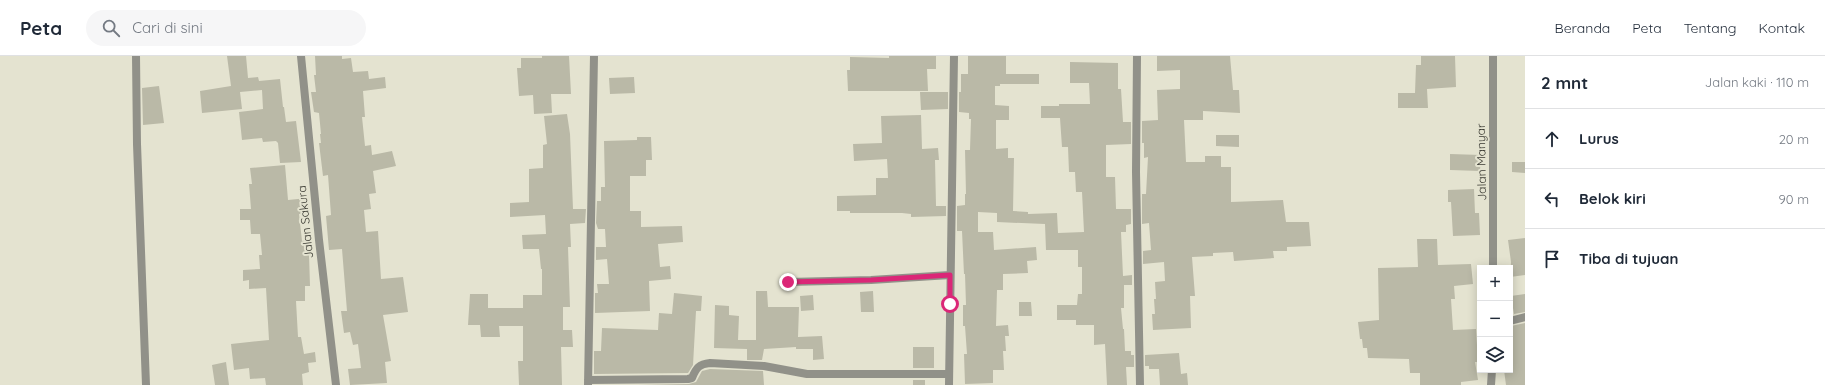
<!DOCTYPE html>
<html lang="id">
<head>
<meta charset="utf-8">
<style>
	:root { --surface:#fff; --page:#f6f6f7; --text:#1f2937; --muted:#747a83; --line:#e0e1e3 }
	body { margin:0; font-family:Quicksand,sans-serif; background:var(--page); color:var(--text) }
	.controls { position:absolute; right:12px; bottom:12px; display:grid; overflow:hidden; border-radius:0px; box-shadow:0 2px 10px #0003 }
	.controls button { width:36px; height:36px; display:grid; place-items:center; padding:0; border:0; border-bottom:1px solid var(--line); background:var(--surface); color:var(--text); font:20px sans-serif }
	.stop { position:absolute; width:12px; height:12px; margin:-9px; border:3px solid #db2777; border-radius:50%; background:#fff }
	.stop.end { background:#db2777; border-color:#fff; box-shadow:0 1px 4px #0008 }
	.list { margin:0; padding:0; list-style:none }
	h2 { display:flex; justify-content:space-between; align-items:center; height:52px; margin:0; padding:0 16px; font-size:17px }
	h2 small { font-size:13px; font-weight:400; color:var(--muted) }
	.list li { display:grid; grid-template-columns:26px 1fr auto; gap:12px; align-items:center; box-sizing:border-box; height:60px; padding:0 16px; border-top:1px solid var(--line) }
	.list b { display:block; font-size:15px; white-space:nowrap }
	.list em { font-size:13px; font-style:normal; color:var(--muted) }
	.icon { flex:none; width:22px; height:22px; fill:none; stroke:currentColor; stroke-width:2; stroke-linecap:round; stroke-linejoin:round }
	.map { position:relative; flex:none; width:1525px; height:329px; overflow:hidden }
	header { display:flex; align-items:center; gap:24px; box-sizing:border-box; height:56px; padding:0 20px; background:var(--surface); border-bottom:1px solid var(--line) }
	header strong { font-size:19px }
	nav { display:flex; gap:22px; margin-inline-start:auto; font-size:14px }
	.search { width:280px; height:36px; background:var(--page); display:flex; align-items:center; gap:10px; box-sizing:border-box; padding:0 14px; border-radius:22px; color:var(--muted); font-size:15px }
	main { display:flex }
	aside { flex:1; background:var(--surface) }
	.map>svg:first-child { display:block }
</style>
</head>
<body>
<header>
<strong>Peta</strong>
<div class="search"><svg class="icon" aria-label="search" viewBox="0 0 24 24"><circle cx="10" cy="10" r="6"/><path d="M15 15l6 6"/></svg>Cari di sini</div>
<nav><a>Beranda</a><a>Peta</a><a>Tentang</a><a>Kontak</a></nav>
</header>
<main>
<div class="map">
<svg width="1525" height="329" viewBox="0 0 1525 329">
	<rect width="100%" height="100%" fill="#e4e3d0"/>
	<path fill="#bab9a7" d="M227,0H246L248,22L258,21L259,25L280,23L283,51H284L286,66L296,65L301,106L280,107L278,87L276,85L263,86L262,82L242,84L239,56L263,53L262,34L240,36L242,53L202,57L200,35L231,30Z
		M315,0H342V3L351,2L353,16L368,15L369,23L385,21L386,32L363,35L365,61H362L365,90L371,89L372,99L392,95L396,110L373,115L376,137L369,138L371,153L364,154L366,176L378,175L381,223L403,221L408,256L383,259L391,305L385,306L387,327L350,329L348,313L361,312L358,288L353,289L350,276L344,277L341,255H347L342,193L329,194L326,160L331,159L328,119L323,120L319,87H321L320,78H321L319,57L314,56L311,36H316L314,19H316Z
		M542,0H569L571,38H551L552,57L534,58L533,39L519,40L517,12H521V2H542Z
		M889,0H936V13H927L928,35H848L847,14H850V1L889,2Z
		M968,0H1006V18H1039V28H1000V30H995V49L1009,50V64H996V93L1008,92V102H1014L1013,155L1028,156V158L1057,157L1058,177L1084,176L1082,136H1076L1075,116H1069L1068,91H1062L1060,62H1041V50H1059V48H1090L1089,27H1070V6L1118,7V33H1121L1123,66H1131V88L1106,89V121H1115L1116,153H1131V168L1126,169V176H1121L1123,220L1132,219V229H1124V252H1121L1123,273H1124L1125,295H1131V299H1134V311H1126L1127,329H1107L1105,288L1094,289V269H1076V264H1057V249H1077L1078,238H1082V211H1078V194H1046L1045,168L997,166V157L978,156V176H993L994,194L1036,191L1037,204L1027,205L1028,217L1003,218V234H997L996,270L1008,269L1009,280H1005L1006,295H1003L1004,314H993V327L965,328L964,298H967L965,270H963V249H966L965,218H964L962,175H957V150L965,149V138H966L965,94H970L971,63H969V57L959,56V36H961V18H968Z
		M1157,0H1230L1233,34H1239L1240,57L1203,55V64H1184L1186,106H1205V100H1221V111H1231V146L1283,144L1286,166H1309L1311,190L1287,191V195H1273L1274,202L1234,205L1233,196L1213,197V200L1192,201L1195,240H1190L1191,272L1153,274L1152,258H1155L1154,243H1156L1155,226L1165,225L1164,206L1143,208V195L1151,194L1149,167L1142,168V138H1146L1148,101L1144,102V87H1142V65L1158,64L1157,34L1180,33V14L1157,15Z
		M1421,0H1455L1456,31L1427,33L1428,52H1398V37H1415L1416,9H1421Z
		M634,21L635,37L610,38L609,22Z
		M159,30L164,67L143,69L142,32Z
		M920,36H948V53L921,54Z
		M567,58L570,78L573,153H586L585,167L570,168L571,191H568L570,251H563V274H572L573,291H561L562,329H519L518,305H523V270H499L500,281H481L480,269H468L470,238H488V252H523V239H542V213H541L539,193H523L522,179L546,178L545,159L510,161V147L529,146V113L543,112V89L547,88L544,60Z
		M921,59L922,93L938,92L939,104H935L936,150H946V160L911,161V158L902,157H850V155H837V140L876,139V122H888L887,103L854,105L853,88L882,87L881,60Z
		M1216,79H1239V91L1216,90Z
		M637,81H651L652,104H646V120H630V155H641V171L682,170L683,186L658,188L660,211L670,210L671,223L649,225L650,255L595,257V237H598L597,228H609L607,203L596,204V191H606L605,173H598L596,167L597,145H601V131H605L604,85L637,84Z
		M1450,98L1481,99L1480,115L1450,114Z
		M1512,106H1525V117L1512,116Z
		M285,109L288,144L308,142L309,157L299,158L302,185L307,184L308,198H309L310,230H305V245H296L298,281H301L304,298L315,296L316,306L308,307L309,316L302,318L303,329H266L265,322L250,323L249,312L234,314L231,288L269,284L266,232L249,233V224L243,225V214L260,213L259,199H262L260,178H251L250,164H240V153H251L249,128H252L250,112Z
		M1474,133L1475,157H1479L1480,179L1453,180L1451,146H1448V134Z
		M1525,182V219L1510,221L1511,206L1508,184Z
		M1417,183H1437L1438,209L1471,208L1473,228L1454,230L1455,243H1451L1453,274L1476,273L1477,289H1480V306H1475L1478,324L1461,326V329H1420V317H1410L1409,303L1368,302L1367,292H1363L1362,283H1360L1358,266L1379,264L1378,212L1418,211Z
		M756,235H767L768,251H799L798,281L822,280L824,303L813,304V293H796V291L764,293L762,304H747V293L714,292L715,249L729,250V259L739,260L738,284H756Z
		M873,235L874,256H861L860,236Z
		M674,237L702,240L701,255H696L693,309L688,317L594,318V295H601L602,272L658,274L659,257L672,258Z
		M1525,238V256L1514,258L1511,240Z
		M813,239L814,254L801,255L800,240Z
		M1019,246H1031L1032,260H1019Z
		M1525,267V329H1506L1504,314H1510V280H1513L1511,270Z
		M913,291H934V312H913Z
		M1179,297L1181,318L1187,317L1188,329H1160L1159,313H1149V310H1145V299Z
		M226,306L229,329H215L212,309Z
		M710,313L763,315L764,329H638L689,328L696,326L702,315Z
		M913,324H925V329H913Z"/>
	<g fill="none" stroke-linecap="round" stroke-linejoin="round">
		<path stroke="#919189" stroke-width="8" d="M136,0L137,88L146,329
			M301,0L319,184L336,329
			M1137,0L1136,116L1140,329
			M1493,0V212
			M788,226L871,224L950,219
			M1510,265L1525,261
			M588,324L688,323L692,322C696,312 699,308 710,307L764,310L807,318H949
			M588,329L594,0
			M949,329L954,0
			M1491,329L1492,314"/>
	</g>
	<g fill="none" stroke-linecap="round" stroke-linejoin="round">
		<path stroke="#db2777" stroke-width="5" d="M788,226L871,224L950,219V248"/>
	</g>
	<g text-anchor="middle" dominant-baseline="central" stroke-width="4" stroke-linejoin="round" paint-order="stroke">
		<g font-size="12" fill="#3a3a32" stroke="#e4e3d0">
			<text transform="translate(1481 106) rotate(-91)">Jalan Manyar</text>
			<text transform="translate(305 166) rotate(-96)">Jalan Sakura</text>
		</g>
	</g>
</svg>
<div class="controls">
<button>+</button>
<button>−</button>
<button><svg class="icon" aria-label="layers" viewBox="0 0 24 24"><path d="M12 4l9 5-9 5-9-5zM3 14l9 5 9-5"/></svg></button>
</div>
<div class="stop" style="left:950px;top:248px"></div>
<div class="stop end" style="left:788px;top:226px"></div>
</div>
<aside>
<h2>2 mnt<small>Jalan kaki · 110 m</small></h2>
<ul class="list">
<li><svg class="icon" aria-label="ahead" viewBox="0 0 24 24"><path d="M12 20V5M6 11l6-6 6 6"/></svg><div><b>Lurus</b></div><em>20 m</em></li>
<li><svg class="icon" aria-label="left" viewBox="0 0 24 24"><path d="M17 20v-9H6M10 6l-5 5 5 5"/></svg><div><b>Belok kiri</b></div><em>90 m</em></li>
<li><svg class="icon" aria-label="arrive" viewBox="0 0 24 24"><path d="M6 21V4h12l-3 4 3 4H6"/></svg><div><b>Tiba di tujuan</b></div></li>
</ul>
</aside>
</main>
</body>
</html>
